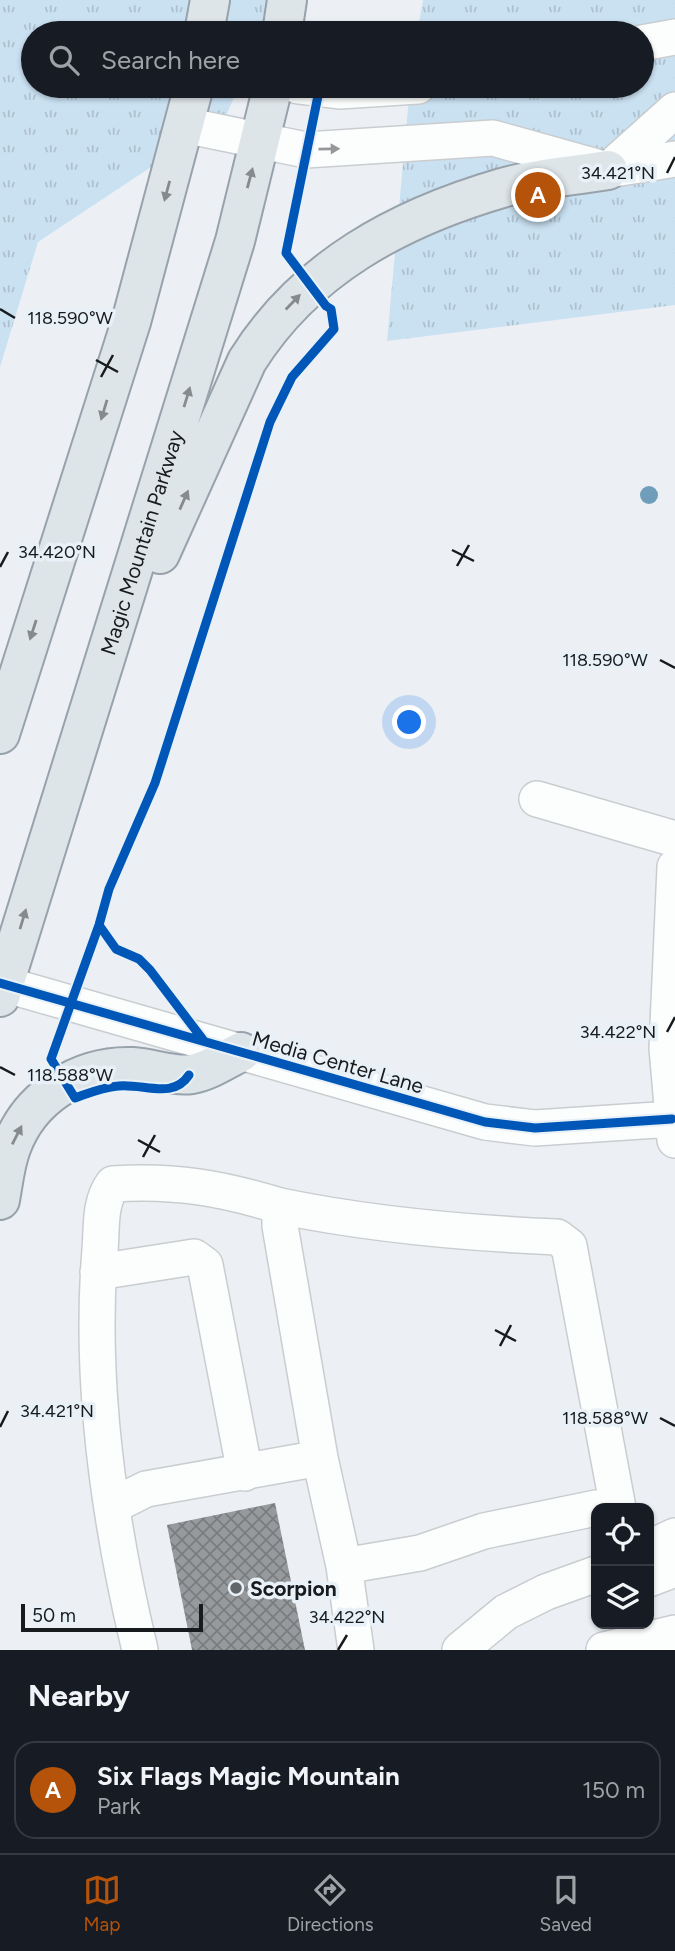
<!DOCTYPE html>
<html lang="en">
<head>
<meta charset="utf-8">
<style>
	:root { --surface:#171b24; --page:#242831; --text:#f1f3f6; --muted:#9ea1a6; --line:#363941; --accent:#b45309 }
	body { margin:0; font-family:Figtree,sans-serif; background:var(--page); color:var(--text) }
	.controls { position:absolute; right:21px; bottom:21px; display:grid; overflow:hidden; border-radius:14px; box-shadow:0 2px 5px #0004 }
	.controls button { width:63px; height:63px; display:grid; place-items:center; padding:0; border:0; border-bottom:2px solid var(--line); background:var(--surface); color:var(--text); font:35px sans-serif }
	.scale { position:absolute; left:21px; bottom:18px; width:182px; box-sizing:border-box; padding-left:7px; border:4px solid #181b1e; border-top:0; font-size:19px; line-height:24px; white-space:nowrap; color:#181b1e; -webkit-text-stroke:5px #e8f1f8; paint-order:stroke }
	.you { position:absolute; left:410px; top:723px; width:24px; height:24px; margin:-18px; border:5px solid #fff; border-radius:50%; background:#1a73e8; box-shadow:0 0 0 10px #1a73e833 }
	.badge { display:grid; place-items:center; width:46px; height:46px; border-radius:50%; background:var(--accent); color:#fff; font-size:23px; font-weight:700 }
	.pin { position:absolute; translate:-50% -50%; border:4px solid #fff; box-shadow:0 2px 7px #0006 }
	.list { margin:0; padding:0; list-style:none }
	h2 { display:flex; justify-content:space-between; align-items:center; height:91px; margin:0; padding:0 28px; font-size:30px }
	h2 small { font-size:23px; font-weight:400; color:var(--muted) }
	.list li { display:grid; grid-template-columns:46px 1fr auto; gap:21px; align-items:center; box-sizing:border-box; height:98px; margin:0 14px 14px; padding:0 14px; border:2px solid var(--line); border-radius:21px }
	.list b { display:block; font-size:26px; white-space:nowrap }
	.list p { margin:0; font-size:23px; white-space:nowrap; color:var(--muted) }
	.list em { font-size:23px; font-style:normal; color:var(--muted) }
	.icon { flex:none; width:38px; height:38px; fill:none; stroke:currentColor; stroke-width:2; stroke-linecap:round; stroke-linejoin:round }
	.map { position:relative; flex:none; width:675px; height:1650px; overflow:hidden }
	.search { position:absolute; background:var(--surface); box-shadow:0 2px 5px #0004; left:21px; right:21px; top:21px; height:77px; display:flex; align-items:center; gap:18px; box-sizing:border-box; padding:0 24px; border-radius:38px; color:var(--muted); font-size:26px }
	.sheet { height:203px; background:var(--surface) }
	nav { display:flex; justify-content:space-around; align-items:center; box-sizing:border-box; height:98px; border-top:2px solid var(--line); background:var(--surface); font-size:19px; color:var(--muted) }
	nav a { display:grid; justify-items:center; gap:4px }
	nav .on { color:var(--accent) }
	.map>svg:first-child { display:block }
</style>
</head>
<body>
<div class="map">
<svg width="675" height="1650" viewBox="0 0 675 1650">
	<defs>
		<pattern id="grass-tufts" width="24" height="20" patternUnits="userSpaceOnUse" patternTransform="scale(1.75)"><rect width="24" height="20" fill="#cae1f2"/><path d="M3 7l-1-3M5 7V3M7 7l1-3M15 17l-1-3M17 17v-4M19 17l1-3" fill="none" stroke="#adc0cf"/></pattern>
		<pattern id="building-cross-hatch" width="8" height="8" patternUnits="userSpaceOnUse" patternTransform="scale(1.75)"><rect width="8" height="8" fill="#969a9d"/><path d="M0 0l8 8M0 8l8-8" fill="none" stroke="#797d7f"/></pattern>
	</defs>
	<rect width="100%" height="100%" fill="#ecf0f4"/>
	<path fill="url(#grass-tufts)" d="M0,0H277L262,33H33V86H239L225,118L38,242L0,367Z
		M423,0H675V305L387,341L410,86H642V33H417Z"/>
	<path fill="url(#building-cross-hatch)" d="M275,1503L305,1650H192L167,1525Z"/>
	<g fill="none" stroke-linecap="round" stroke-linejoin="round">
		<g stroke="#c9cdd0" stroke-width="38">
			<path id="minor" d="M642,43L675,37
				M298,86L339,91L418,86
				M184,125L306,150L493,138L608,170L675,159
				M608,170L675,110
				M537,799L675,839
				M675,867L667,1048L675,1140
				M0,983L485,1122L535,1128L672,1119
				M280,1206C372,1225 463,1233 557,1237L569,1246L618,1508
				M98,1272L194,1257L205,1265L245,1473
				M114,1505L146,1489L320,1458
				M649,1548L675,1536
				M344,1566L420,1553L484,1531L596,1508
				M649,1579L675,1569
				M140,1650C109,1521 89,1383 100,1250C102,1227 99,1203 113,1184C175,1180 221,1188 280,1206V1226L320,1458L344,1566L356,1650
				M460,1650L506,1612L546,1592L596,1574
				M604,1650L675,1633"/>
		</g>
		<g stroke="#97a2ab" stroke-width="42">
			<g id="major">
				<path d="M204,33L210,0"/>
				<path d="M282,33L287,0"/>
				<path d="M160,554L247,361C305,268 399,218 502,188C536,178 573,176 608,170"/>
				<path d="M0,734L131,322L194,86"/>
				<path id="s1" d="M0,997L235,241L273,86"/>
				<path d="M0,1200C3,1183 5,1164 11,1148C29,1097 80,1065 133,1067C152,1068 174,1077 192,1074C209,1071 226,1059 241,1052"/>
			</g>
		</g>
		<use href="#minor" stroke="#fcfdfd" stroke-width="35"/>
		<use href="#major" stroke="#dee5e9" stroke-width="38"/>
		<g stroke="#e8f1f8" stroke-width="13">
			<path id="cycleway" d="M99,925L116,949L139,959L150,970L204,1041
				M0,983L485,1122L535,1128L672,1119
				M189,1075C173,1100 143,1083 118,1086C103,1087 89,1093 75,1098L51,1059L99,925L109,889L155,783L270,422L292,377L334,329L331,309L326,306L286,253L320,86"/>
		</g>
		<use href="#cycleway" stroke="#0057b8" stroke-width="9"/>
	</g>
	<circle fill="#6e9eb9" cx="649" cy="495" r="9"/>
	<defs><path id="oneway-solid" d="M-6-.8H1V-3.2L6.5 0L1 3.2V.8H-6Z" transform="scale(1.75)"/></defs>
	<use fill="#959799" href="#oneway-solid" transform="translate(329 149) rotate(-1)"/>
	<g fill="#858a8e">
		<use href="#oneway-solid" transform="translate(250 178) rotate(-75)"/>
		<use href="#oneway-solid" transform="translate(167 191) rotate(105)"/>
		<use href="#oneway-solid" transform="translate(293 302) rotate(-46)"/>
		<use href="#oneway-solid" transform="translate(187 397) rotate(-73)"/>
		<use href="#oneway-solid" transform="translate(104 410) rotate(107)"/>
		<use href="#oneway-solid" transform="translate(184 500) rotate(-66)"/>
		<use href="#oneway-solid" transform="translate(33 630) rotate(108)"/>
		<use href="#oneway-solid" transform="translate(23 919) rotate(-73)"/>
		<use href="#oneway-solid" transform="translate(17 1135) rotate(-63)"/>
	</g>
	<path fill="none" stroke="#181b1e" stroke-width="2.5" d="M667,173L675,157M0,309L15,318M96,360L118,372M101,377L113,355M452,550L474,561M457,566L469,545M0,567L8,552M660,660L675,668M667,1032L675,1017M0,1067L15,1075M138,1140L160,1152M143,1157L155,1135M495,1330L516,1341M500,1346L511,1325M660,1418L675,1426M0,1427L8,1411M338,1650L347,1635"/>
	<circle fill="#626669" stroke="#e8f1f8" stroke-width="2.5" cx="236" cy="1588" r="7"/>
	<g text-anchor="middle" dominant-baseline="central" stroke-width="7" stroke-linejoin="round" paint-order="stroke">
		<g font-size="21" fill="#181b1e" stroke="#e8f1f8">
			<text stroke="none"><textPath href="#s1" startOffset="476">Magic Mountain Parkway</textPath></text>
			<text transform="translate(338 1062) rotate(16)">Media Center Lane</text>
		</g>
		<g font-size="21" font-weight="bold" fill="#181b1e" stroke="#e8f1f8" text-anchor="start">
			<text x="250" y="1588">Scorpion</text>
		</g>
	</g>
	<g font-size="18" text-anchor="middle" fill="#181b1e" stroke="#e8f1f8" stroke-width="7" stroke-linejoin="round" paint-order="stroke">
		<text x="618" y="179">34.421°N</text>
		<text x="70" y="324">118.590°W</text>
		<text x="57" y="558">34.420°N</text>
		<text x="605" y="666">118.590°W</text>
		<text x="618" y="1038">34.422°N</text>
		<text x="70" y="1081">118.588°W</text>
		<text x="57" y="1417">34.421°N</text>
		<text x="605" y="1424">118.588°W</text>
		<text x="347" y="1623">34.422°N</text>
	</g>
</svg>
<div class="controls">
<button><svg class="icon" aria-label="locate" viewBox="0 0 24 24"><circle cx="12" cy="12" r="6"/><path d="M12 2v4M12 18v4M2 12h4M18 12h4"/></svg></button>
<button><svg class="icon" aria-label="layers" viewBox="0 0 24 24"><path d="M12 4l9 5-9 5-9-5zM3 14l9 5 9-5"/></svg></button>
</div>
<div class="scale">50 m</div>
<div class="you"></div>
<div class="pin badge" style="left:538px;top:195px">A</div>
<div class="search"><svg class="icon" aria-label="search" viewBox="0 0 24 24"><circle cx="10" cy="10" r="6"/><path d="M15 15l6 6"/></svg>Search here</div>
</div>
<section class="sheet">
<h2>Nearby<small></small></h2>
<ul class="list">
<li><span class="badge">A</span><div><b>Six Flags Magic Mountain</b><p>Park</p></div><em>150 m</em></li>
</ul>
</section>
<nav>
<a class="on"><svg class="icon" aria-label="map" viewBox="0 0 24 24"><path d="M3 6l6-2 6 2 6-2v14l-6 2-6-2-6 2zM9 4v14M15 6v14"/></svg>Map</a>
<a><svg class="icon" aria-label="directions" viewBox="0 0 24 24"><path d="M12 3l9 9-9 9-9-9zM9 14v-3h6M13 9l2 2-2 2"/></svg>Directions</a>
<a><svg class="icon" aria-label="saved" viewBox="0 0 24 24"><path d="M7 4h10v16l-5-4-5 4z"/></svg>Saved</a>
</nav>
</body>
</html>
